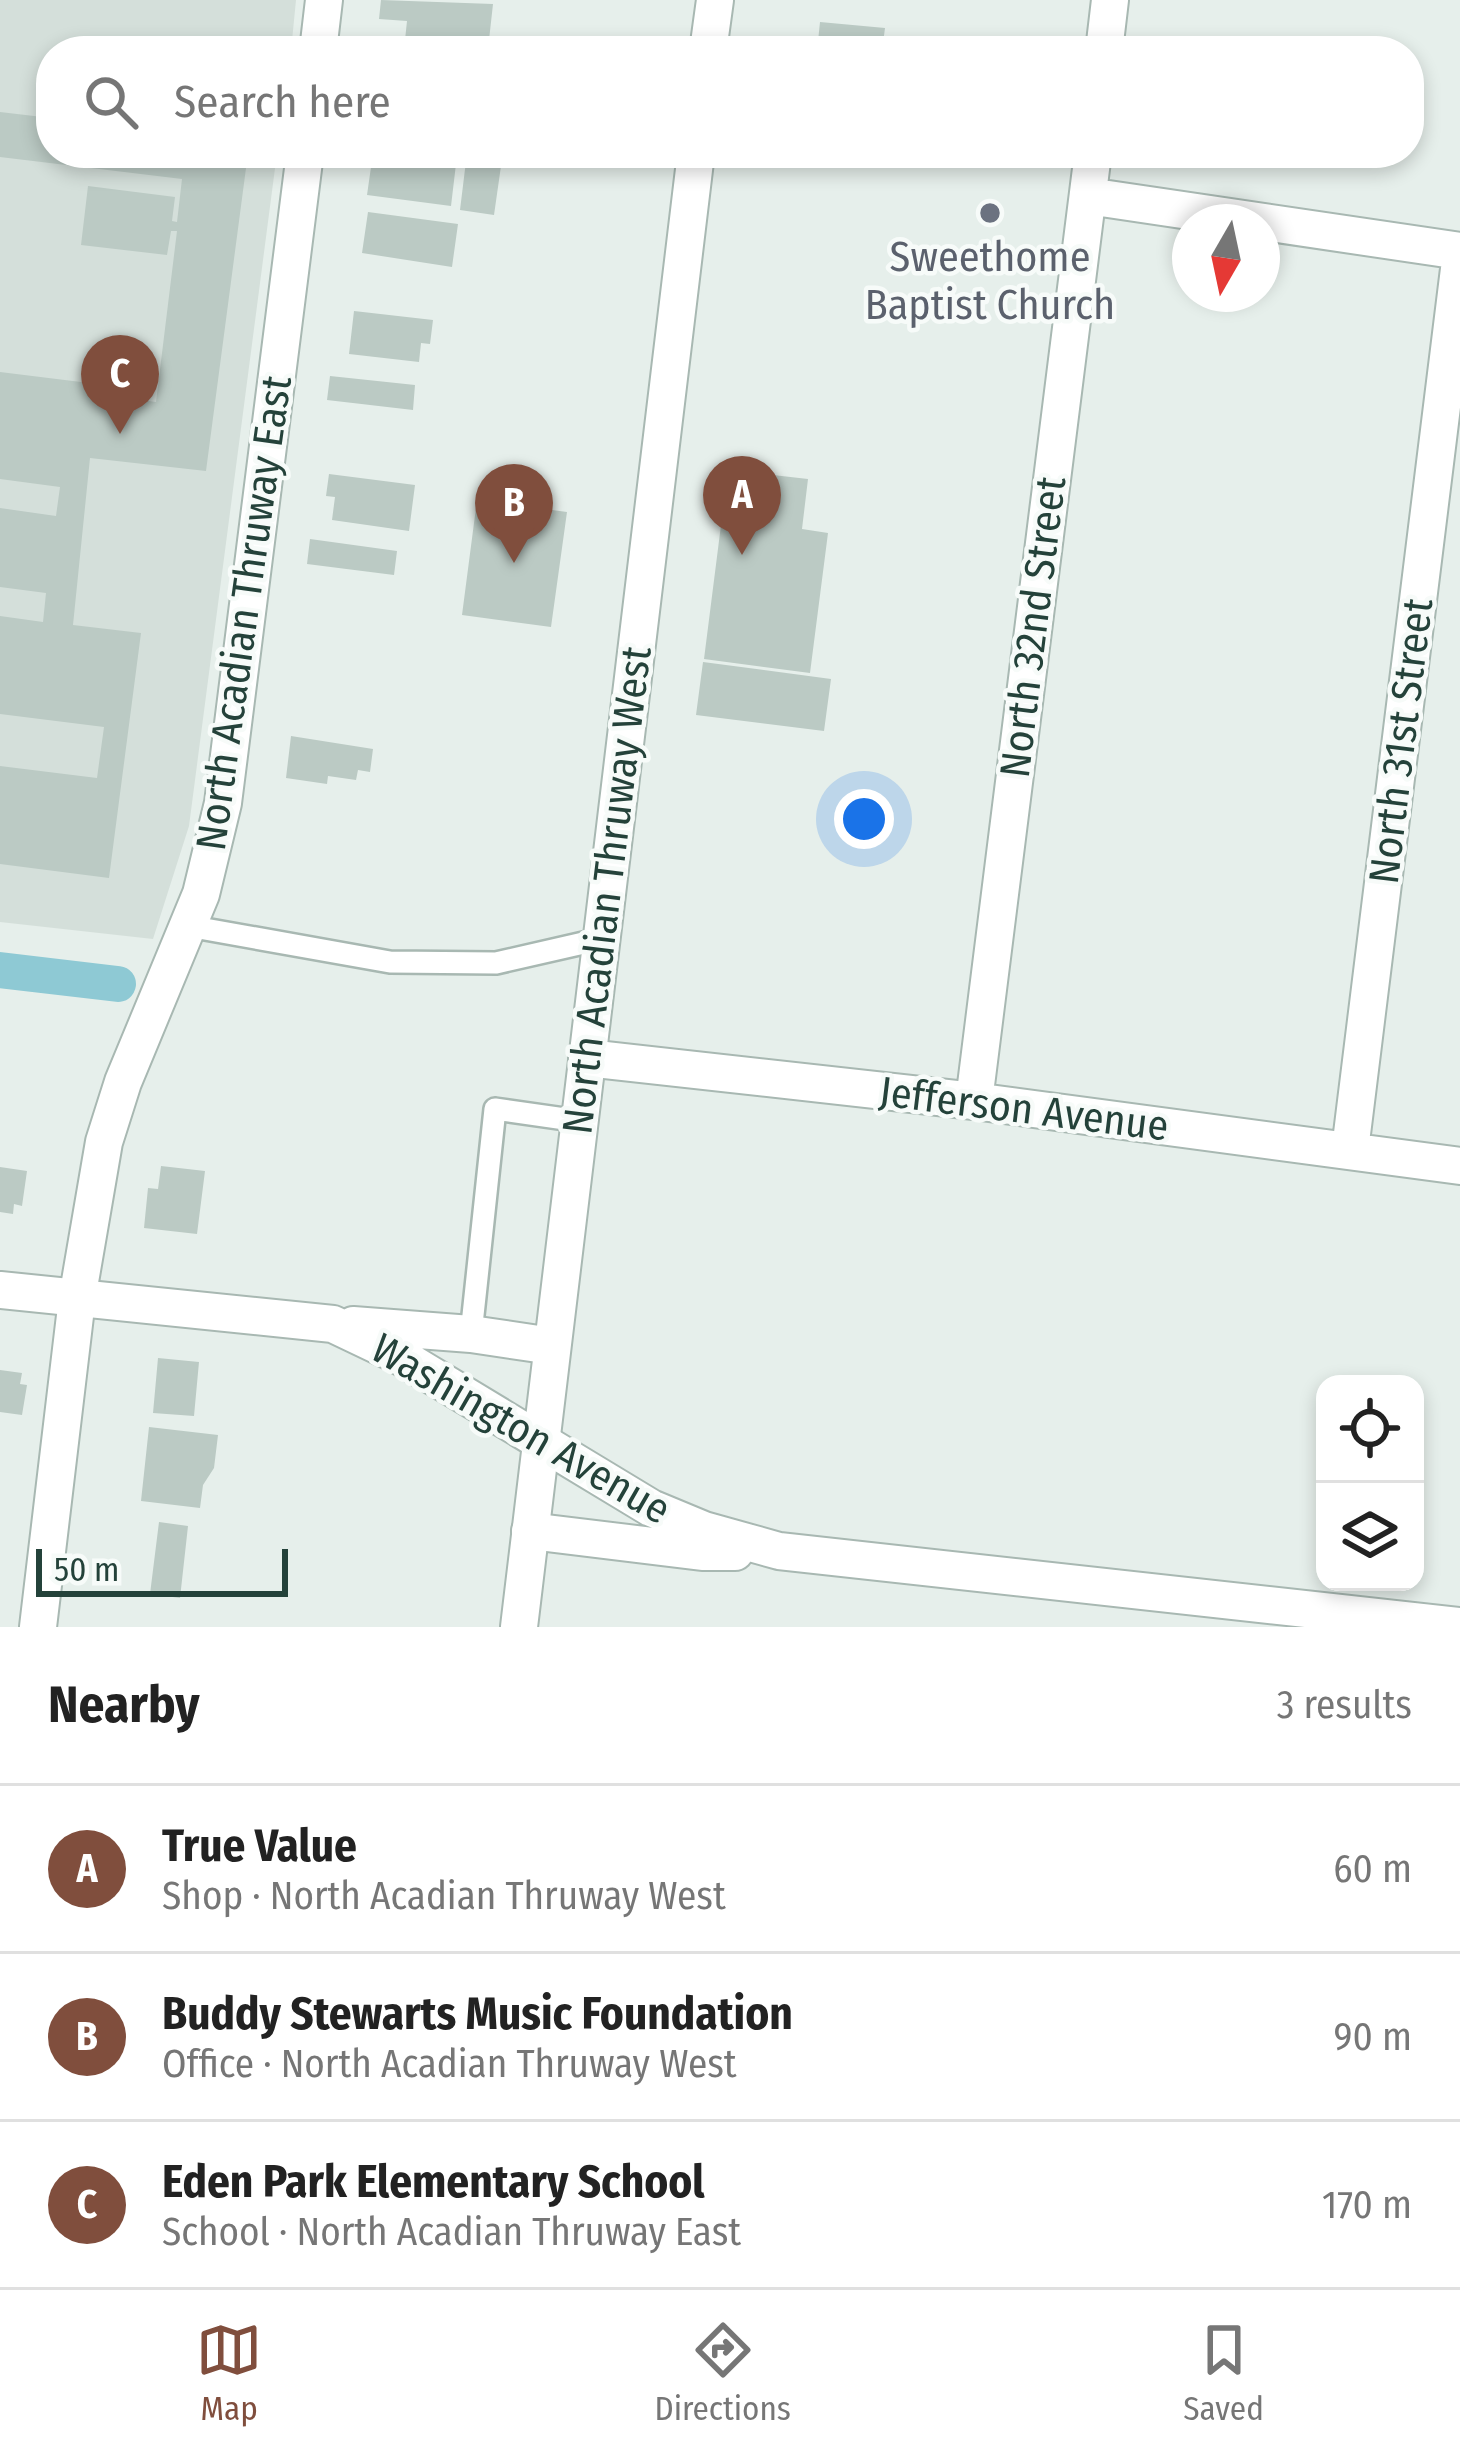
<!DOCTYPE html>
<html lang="en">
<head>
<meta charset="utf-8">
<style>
	:root { --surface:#fff; --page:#f2f2f2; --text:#222; --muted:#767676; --line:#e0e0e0; --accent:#804e3d }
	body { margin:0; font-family:"Fira Sans Condensed",sans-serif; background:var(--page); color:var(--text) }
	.controls { position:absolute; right:36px; bottom:36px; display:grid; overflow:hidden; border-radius:24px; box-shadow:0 6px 18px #0003 }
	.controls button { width:108px; height:108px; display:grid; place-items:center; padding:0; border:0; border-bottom:3px solid var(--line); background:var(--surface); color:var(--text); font:60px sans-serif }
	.compass { position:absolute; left:1172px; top:204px; width:108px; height:108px; border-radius:50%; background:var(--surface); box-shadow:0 6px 18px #0003; rotate:189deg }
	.scale { position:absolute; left:36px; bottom:30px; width:252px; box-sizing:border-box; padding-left:12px; border:6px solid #24423a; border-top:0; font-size:33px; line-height:42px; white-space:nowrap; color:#24423a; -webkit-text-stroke:9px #f7fbf9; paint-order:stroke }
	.you { position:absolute; left:864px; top:819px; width:42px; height:42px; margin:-30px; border:9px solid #fff; border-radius:50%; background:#1a73e8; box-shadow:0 0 0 18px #1a73e833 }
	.badge { display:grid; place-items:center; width:78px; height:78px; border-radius:50%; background:var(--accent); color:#fff; font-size:39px; font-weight:700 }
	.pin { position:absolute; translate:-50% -99px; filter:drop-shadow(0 3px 6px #0008) }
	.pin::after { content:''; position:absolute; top:63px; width:42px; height:36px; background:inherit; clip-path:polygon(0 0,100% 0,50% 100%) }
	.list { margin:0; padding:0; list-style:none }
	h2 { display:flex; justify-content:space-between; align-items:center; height:156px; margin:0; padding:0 48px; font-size:51px }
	h2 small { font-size:39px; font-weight:400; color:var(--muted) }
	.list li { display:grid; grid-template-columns:78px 1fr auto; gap:36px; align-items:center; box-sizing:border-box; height:168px; padding:0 48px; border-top:3px solid var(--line) }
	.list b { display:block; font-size:45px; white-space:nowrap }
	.list p { margin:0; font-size:39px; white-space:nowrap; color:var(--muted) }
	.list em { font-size:39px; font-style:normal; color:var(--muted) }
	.icon { flex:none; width:66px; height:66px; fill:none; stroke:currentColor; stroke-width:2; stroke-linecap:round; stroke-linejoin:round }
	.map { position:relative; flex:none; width:1460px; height:1627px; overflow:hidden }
	.search { position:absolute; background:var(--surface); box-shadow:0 6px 18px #0003; left:36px; right:36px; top:36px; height:132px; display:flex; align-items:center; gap:30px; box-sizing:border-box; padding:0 42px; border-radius:48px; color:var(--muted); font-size:45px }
	.sheet { height:660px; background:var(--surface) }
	nav { display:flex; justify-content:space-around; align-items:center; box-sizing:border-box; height:168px; border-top:3px solid var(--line); background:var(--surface); font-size:33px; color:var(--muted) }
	nav a { display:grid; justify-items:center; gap:6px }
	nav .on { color:var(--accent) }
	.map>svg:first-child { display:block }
</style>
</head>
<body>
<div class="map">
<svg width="1460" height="1627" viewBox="0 0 1460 1627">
	<rect width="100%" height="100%" fill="#e6efeb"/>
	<path fill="#d4dfda" d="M0,0H296L291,51H51V153H277L189,826L153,939L0,922Z"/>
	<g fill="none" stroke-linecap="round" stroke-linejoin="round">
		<path stroke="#8ec9d4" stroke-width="36" d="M0,970L118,984"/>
	</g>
	<path fill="#bbcac4" d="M381,0L493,4L488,49L405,40L407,21L379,19Z
		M820,22L885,28L882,51H817Z
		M0,112L51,118V153H248L206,471L90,458L73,625L141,633L109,878L0,864V766L97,778L104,727L0,714V616L43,622L46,593L0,587V508L56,516L60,487L0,479V372L89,383L88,393L156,402L177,231H171L167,255L81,245L88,186L175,197L172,221L177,222L182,179L0,157Z
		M373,153L456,164L451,206L367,195Z
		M466,161L501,166L494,215L460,210Z
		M368,212L458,224L452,267L362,253Z
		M354,311L433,320L430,344L421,343L419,362L349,354Z
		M330,376L415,385L413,410L327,400Z
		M728,470L808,479L802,529L828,533L810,673L704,659Z
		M329,474L415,485L409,531L332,520L335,497L326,496Z
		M477,500L567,512L551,627L462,615Z
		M310,539L397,551L394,575L307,564Z
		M703,662L831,679L824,731L696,715Z
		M291,736L373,749L370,772L358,770L356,780L328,776L327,784L286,778Z
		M161,1166L205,1171L197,1234L144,1228L148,1188L158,1189Z
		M0,1167L27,1171L22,1206L14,1204L13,1214L0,1212Z
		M158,1358L199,1362L194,1416L153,1413Z
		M0,1370L22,1373L20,1384L27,1385L22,1415L0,1412Z
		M149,1427L218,1435L214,1468L203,1485L200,1508L141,1501Z
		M159,1522L188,1526L180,1598L150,1594Z"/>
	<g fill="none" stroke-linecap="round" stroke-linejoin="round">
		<g stroke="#a8b8b2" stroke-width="26">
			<path id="service" d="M188,926L390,962L496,963L601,939
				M471,1334L495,1109L579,1121"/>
		</g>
		<g stroke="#a8b8b2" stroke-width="40">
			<path id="minor" d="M1104,51L1110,0
				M1088,196L1460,251
				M587,1058L974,1101L1460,1166
				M974,1101L1093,153
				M1350,1150L1460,261
				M0,1290L333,1324L398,1355L651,1508L704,1530L779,1551L1460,1626
				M353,1325L471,1334L552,1346
				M530,1531L702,1552H735"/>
		</g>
		<g stroke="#a8b8b2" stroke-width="40">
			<path id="tertiary" d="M318,51L324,0
				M708,51L715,0
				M38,1627L77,1299L104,1142L123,1082L201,894L223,803L305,153
				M519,1627L696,153"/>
		</g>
		<use href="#service" stroke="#fff" stroke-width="21"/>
		<use href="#minor" stroke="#fff" stroke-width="36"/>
		<use href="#tertiary" stroke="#fff" stroke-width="36"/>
	</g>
	<circle fill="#6b7280" stroke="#f7fbf9" stroke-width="4.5" cx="990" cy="213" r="12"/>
	<g text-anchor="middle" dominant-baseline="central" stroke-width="9" stroke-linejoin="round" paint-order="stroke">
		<g font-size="42" fill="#5b616d" stroke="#f7fbf9">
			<text x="990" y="257">Sweethome<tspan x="990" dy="48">Baptist Church</tspan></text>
		</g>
		<g font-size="42" fill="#24423a" stroke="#f7fbf9">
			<text transform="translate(244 613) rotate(-82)">North Acadian Thruway East</text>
			<text transform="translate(1033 627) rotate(-83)">North 32nd Street</text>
			<text transform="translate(1401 741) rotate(-83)">North 31st Street</text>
			<text transform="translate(607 890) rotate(-83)">North Acadian Thruway West</text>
			<text transform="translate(1024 1109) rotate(7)">Jefferson Avenue</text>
			<text transform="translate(521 1429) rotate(30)">Washington Avenue</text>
		</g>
	</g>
</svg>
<div class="controls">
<button><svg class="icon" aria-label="locate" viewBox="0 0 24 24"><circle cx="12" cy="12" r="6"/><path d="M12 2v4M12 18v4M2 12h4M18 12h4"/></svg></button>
<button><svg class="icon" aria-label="layers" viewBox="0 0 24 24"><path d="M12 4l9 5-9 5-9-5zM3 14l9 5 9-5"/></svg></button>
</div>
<svg class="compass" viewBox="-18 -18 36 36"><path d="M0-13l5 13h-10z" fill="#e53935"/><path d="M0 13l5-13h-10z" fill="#767676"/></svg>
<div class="scale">50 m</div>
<div class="you"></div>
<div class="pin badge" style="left:742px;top:555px">A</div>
<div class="pin badge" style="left:514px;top:563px">B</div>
<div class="pin badge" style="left:120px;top:434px">C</div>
<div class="search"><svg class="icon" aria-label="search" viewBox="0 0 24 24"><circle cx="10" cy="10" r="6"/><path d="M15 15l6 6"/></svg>Search here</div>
</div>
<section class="sheet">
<h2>Nearby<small>3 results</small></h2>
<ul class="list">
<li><span class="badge">A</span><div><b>True Value</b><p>Shop · North Acadian Thruway West</p></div><em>60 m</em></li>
<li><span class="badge">B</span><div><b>Buddy Stewarts Music Foundation</b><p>Office · North Acadian Thruway West</p></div><em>90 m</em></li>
<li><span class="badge">C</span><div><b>Eden Park Elementary School</b><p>School · North Acadian Thruway East</p></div><em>170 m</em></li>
</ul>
</section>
<nav>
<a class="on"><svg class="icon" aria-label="map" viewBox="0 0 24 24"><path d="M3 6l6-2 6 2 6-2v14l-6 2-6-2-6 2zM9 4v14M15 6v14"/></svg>Map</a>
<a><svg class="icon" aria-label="directions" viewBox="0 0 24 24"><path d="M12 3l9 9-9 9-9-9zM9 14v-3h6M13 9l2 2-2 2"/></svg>Directions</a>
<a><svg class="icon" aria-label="saved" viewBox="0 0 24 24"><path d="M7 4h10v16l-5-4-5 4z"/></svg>Saved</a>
</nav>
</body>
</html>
